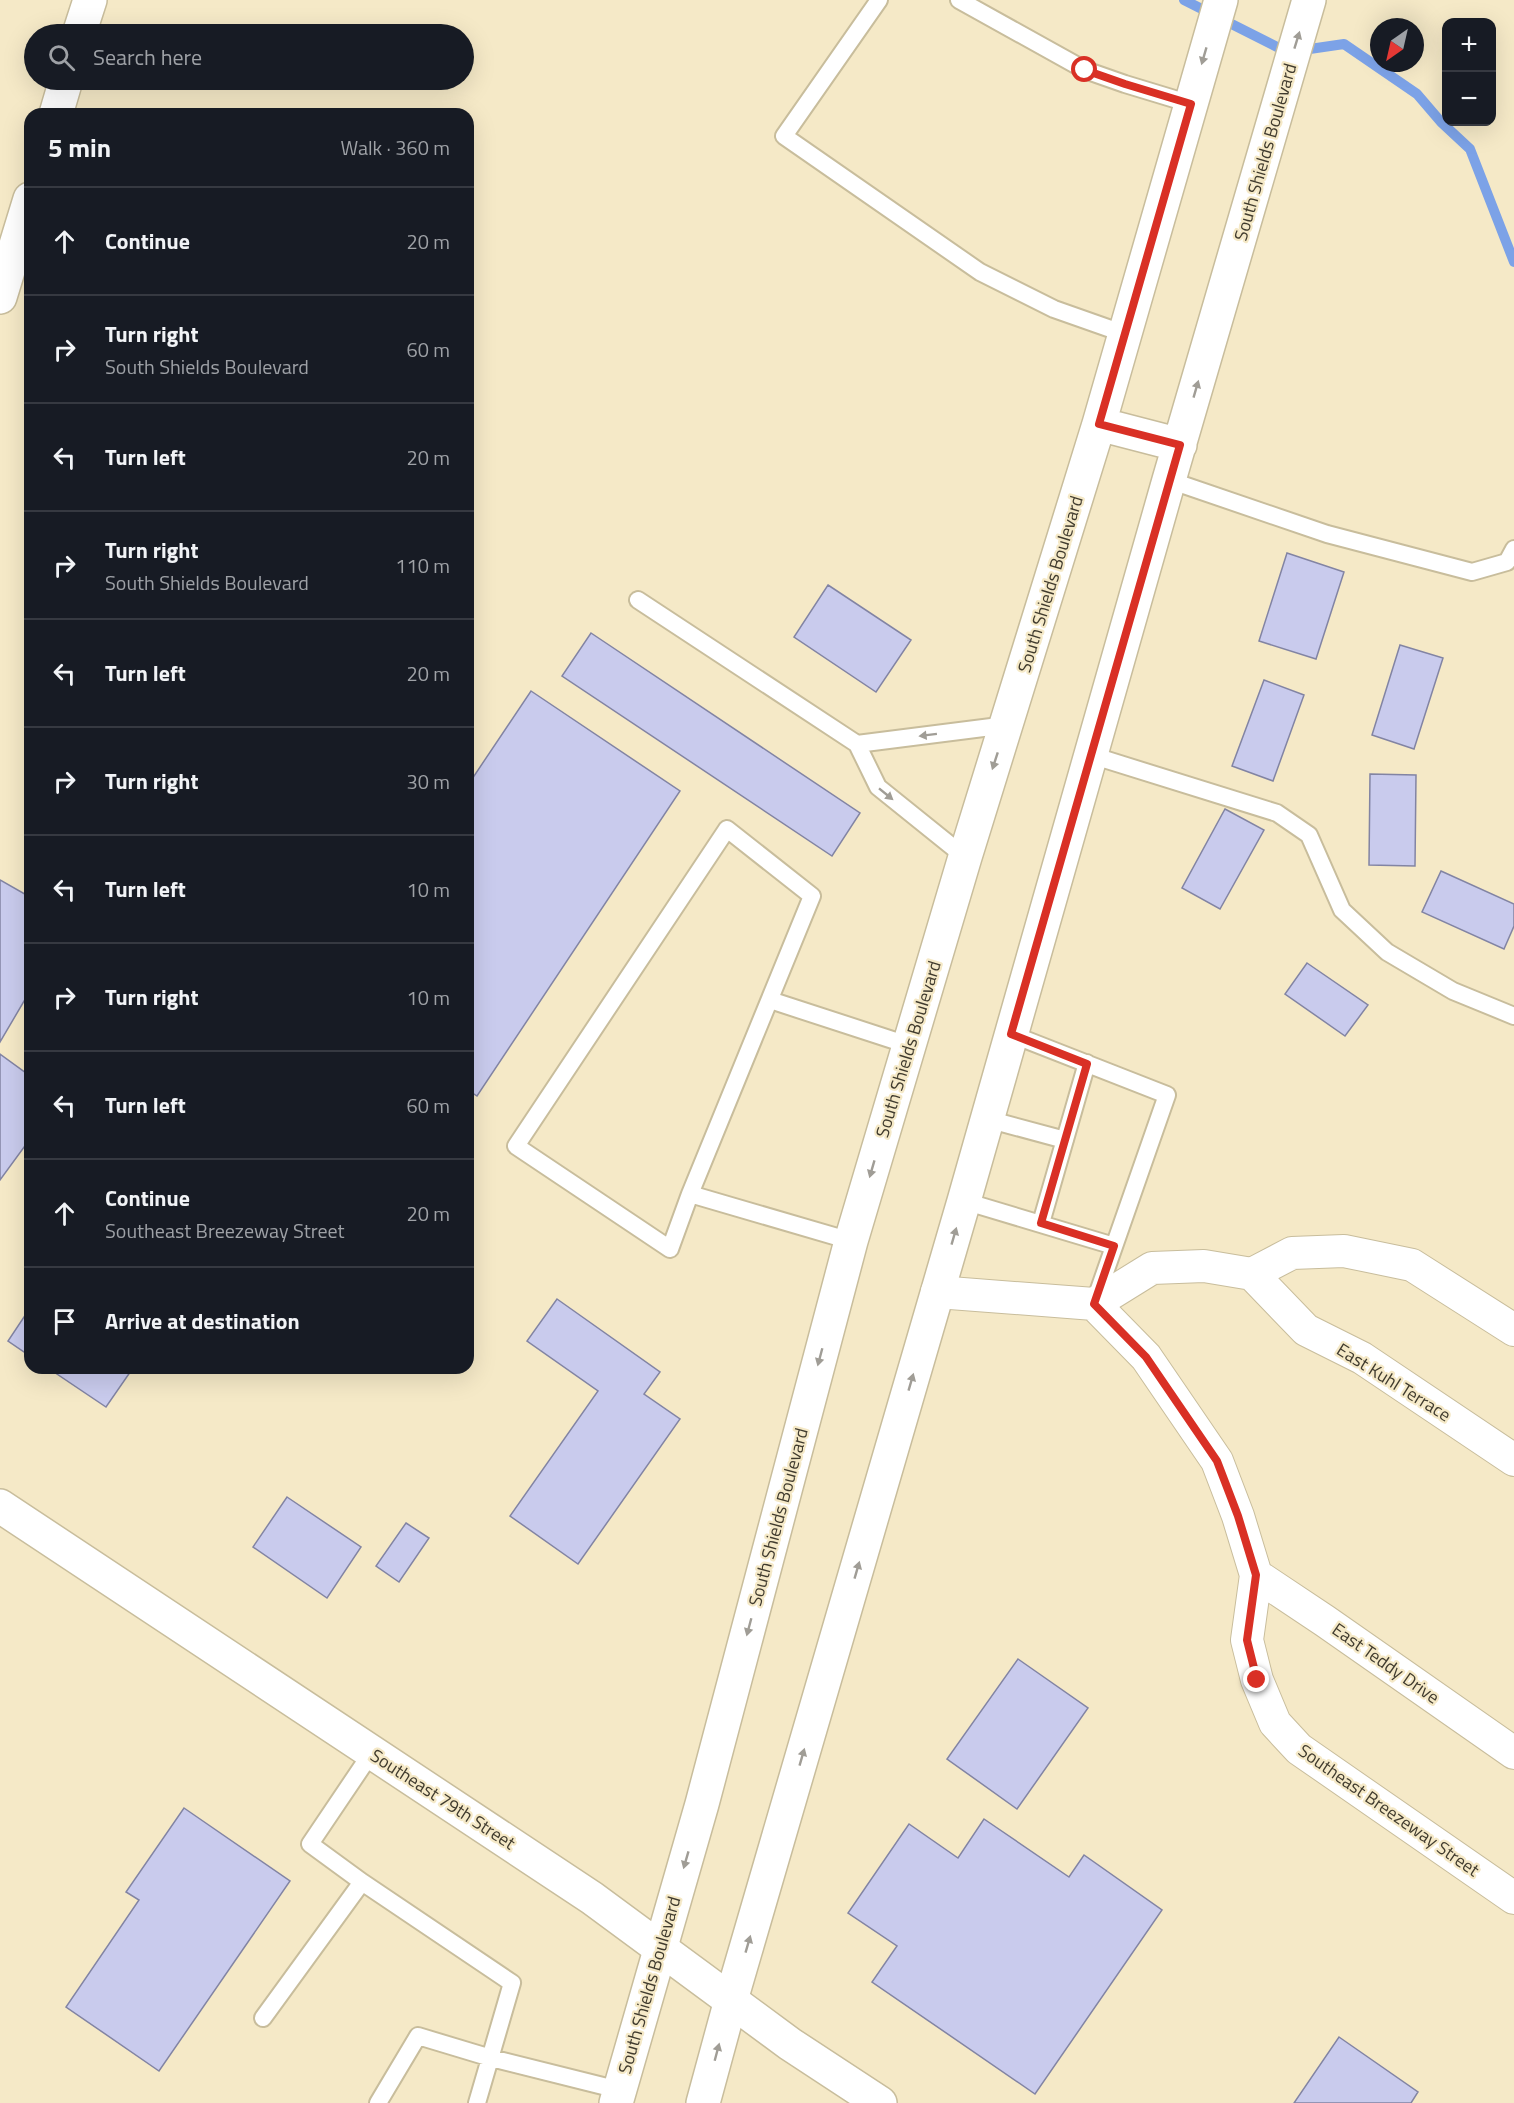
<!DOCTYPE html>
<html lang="en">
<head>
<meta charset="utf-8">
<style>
	:root { --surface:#171b24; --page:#242831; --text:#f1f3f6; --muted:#9ea1a6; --line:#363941 }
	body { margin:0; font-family:"Titillium Web",sans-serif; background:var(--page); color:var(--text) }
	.controls { position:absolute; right:18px; top:18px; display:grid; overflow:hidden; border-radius:12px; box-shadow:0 6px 24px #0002 }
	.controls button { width:54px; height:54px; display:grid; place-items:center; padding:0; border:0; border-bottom:2px solid var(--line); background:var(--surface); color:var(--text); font:30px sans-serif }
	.compass { position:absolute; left:1370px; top:18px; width:54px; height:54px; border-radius:50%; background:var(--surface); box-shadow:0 6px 24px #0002; rotate:214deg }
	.stop { position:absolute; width:18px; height:18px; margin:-14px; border:4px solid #d93025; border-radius:50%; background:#fff }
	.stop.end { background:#d93025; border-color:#fff; box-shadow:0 2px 6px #0008 }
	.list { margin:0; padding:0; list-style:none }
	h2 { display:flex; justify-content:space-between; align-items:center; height:78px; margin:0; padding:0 24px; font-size:26px }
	h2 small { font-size:20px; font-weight:400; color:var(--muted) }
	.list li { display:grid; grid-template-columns:39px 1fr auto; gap:18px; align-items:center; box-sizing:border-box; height:108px; padding:0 24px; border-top:2px solid var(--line) }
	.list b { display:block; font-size:22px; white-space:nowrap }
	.list p { margin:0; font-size:20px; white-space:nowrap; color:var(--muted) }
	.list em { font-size:20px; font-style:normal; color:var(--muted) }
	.icon { flex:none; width:33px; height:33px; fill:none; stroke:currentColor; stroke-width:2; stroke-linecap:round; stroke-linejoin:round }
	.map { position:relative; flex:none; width:1514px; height:2103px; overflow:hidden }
	.search { position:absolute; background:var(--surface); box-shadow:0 6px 24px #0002; left:24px; top:24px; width:450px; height:66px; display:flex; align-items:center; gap:15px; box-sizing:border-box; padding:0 21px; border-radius:33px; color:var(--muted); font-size:22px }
	.panel { position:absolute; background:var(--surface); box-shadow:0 6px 24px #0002; left:24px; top:108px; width:450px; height:1266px; border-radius:18px }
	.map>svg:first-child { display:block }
</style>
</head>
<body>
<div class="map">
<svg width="1514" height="2103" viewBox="0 0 1514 2103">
	<rect width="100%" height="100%" fill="#f5e9c7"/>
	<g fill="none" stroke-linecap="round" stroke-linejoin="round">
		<path stroke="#7ca2e7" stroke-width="10" d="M1184,0L1279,48L1296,51L1344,44L1417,94L1441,122L1470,149L1514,262"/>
	</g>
	<path fill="#c9cbed" stroke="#8284a3" stroke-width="1.5" d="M1287,553L1344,572L1316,659L1259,641Z
		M828,585L911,640L876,692L794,637Z
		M591,633L860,813L832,856L562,676Z
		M1400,645L1443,658L1414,749L1372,735Z
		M1264,680L1304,695L1273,781L1232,766Z
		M531,691L680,791L477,1096L468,1090V785Z
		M1370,774L1416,775L1415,866L1369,865Z
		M1225,809L1264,830L1220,909L1182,888Z
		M1441,871L1514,904V926L1504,949L1422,912Z
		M0,880L30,897V991L0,1042Z
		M1307,963L1368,1005L1345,1036L1285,994Z
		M0,1054L30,1076V1139L0,1180Z
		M557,1299L660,1372L644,1394L680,1419L578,1564L510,1516L598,1391L527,1341Z
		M30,1308V1356L8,1341Z
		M48,1368H133L106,1407Z
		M287,1497L361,1547L327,1598L253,1547Z
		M406,1523L429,1538L399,1582L376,1566Z
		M1018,1659L1088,1708L1017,1809L947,1759Z
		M184,1808L290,1881L159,2071L66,2007L139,1900L126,1892Z
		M984,1819L1069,1877L1084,1855L1162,1910L1035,2094L872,1982L897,1946L848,1913L909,1824L958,1858Z
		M1339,2037L1418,2092L1411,2103H1294Z"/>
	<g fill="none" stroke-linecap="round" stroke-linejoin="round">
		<g stroke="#c8bd9c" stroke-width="20">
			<path id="lane" d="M879,0L784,136L980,272L1054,309L1125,334
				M959,0L1085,70L1125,84L1191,104
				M1169,480L1327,534L1472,572L1507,562L1514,549
				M638,600L857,744L878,787L965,857
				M857,744L1007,725
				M1091,755L1277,813L1309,835L1342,910L1387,952L1453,991L1514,1016
				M770,1000L908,1045
				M1011,1034L1167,1095L1095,1301
				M987,1119L1065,1140
				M690,1194L812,896L727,829L516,1146L670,1249L690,1194L851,1241
				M964,1201L1114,1246
				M1041,1223L1087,1063
				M362,1882L310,1844L372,1752
				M263,2018L362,1882L512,1983L477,2103
				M378,2103L418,2036L491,2058L619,2090"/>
		</g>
		<g stroke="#c8bd9c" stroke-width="34">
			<path id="street" d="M1252,1274L1306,1330L1362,1358L1514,1460
				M1252,1274L1292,1253L1344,1251L1412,1265L1514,1330
				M937,1292L1094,1304L1152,1268L1204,1266L1252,1274
				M1094,1304L1146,1357L1217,1461L1238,1516L1256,1575L1247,1640L1257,1680L1275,1723L1299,1749L1514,1898
				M1256,1575L1325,1621L1514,1753"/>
		</g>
		<g stroke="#c8bd9c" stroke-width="36">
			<path id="secondary" d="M79,34L90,0
				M56,114L66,80
				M0,297L30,199
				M0,1506L592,1898L790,2044L880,2103"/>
		</g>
		<g stroke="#c8bd9c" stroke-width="36">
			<path id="primary" d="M1099,424L1180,445
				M616,2103L702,1804L851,1241L965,857L1099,424L1221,0
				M703,2103L731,2000L964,1201L1169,480L1309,0"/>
		</g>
		<use href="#lane" stroke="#fff" stroke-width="16"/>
		<use href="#street" stroke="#fff" stroke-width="32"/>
		<use href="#secondary" stroke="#fff" stroke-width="33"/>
		<use href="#primary" stroke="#fff" stroke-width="33"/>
	</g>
	<defs><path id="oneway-solid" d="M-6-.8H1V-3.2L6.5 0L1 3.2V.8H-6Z" transform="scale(1.5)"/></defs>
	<g fill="#a09d96">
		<use href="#oneway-solid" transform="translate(1297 40) rotate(-73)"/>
		<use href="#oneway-solid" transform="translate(1204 56) rotate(106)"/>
		<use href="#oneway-solid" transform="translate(1196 389) rotate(-74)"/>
		<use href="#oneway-solid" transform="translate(928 735) rotate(173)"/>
		<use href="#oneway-solid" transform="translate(995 761) rotate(108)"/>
		<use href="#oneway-solid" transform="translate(886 794) rotate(39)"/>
		<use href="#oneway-solid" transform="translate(872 1169) rotate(106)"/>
		<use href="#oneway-solid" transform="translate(954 1236) rotate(-74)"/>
		<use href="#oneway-solid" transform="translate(820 1357) rotate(105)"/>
		<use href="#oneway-solid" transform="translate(911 1382) rotate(-74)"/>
		<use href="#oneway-solid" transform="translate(857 1570) rotate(-74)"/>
		<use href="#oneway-solid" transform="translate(749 1627) rotate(105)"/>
		<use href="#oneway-solid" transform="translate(802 1757) rotate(-74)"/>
		<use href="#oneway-solid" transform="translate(686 1860) rotate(106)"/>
		<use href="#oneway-solid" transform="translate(748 1944) rotate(-74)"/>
		<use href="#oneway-solid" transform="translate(717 2052) rotate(-75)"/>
	</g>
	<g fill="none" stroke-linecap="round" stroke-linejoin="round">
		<path stroke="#d93025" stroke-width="8" d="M1085,70L1125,84L1191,104L1099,424L1180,445L1011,1034L1087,1064L1041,1223L1114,1246L1094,1304L1146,1357L1217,1461L1238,1516L1256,1575L1247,1640L1257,1680"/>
	</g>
	<g text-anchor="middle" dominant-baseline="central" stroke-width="4.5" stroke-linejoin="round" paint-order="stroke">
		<g font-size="18" fill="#403b2e" stroke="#f5e9c7">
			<text transform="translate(1265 152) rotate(-74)">South Shields Boulevard</text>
			<text transform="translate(1050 584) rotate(-73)">South Shields Boulevard</text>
			<text transform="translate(908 1049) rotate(-73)">South Shields Boulevard</text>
			<text transform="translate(1394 1382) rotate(32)">East Kuhl Terrace</text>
			<text transform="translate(778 1517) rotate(-75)">South Shields Boulevard</text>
			<text transform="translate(1386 1663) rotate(35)">East Teddy Drive</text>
			<text transform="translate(443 1799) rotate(33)">Southeast 79th Street</text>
			<text transform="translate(1389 1810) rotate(35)">Southeast Breezeway Street</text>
			<text transform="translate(649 1985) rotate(-74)">South Shields Boulevard</text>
		</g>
	</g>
</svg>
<div class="controls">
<button>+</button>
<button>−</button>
</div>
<svg class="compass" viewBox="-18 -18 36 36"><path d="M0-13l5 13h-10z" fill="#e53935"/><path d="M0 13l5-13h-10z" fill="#9ea1a6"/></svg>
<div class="stop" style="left:1085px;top:70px"></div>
<div class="stop end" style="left:1257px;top:1680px"></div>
<div class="search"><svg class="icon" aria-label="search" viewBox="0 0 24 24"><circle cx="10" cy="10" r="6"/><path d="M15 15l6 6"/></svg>Search here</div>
<section class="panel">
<h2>5 min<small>Walk · 360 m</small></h2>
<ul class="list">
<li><svg class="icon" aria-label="ahead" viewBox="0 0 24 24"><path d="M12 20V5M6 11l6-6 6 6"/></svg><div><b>Continue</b></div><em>20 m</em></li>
<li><svg class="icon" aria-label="right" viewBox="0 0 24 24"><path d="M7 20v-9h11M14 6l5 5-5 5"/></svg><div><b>Turn right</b><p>South Shields Boulevard</p></div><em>60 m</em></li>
<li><svg class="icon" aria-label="left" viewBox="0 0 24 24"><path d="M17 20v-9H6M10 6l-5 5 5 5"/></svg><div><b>Turn left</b></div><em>20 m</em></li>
<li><svg class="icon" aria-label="right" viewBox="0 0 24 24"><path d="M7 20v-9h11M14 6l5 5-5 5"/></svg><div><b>Turn right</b><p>South Shields Boulevard</p></div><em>110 m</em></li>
<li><svg class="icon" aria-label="left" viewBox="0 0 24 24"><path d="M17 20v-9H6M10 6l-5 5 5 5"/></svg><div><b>Turn left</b></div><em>20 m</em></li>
<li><svg class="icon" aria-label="right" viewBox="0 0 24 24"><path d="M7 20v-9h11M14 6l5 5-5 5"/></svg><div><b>Turn right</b></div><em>30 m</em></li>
<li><svg class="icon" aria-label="left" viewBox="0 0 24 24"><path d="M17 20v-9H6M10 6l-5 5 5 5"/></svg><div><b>Turn left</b></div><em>10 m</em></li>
<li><svg class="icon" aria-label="right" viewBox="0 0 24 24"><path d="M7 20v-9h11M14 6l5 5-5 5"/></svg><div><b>Turn right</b></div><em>10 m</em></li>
<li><svg class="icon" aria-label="left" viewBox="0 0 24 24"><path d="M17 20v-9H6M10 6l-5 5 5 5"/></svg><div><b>Turn left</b></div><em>60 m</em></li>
<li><svg class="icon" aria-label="ahead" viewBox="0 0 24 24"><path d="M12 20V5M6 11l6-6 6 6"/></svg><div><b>Continue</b><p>Southeast Breezeway Street</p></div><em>20 m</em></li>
<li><svg class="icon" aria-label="arrive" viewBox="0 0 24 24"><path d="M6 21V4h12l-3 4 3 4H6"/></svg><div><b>Arrive at destination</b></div></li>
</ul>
</section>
</div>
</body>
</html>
